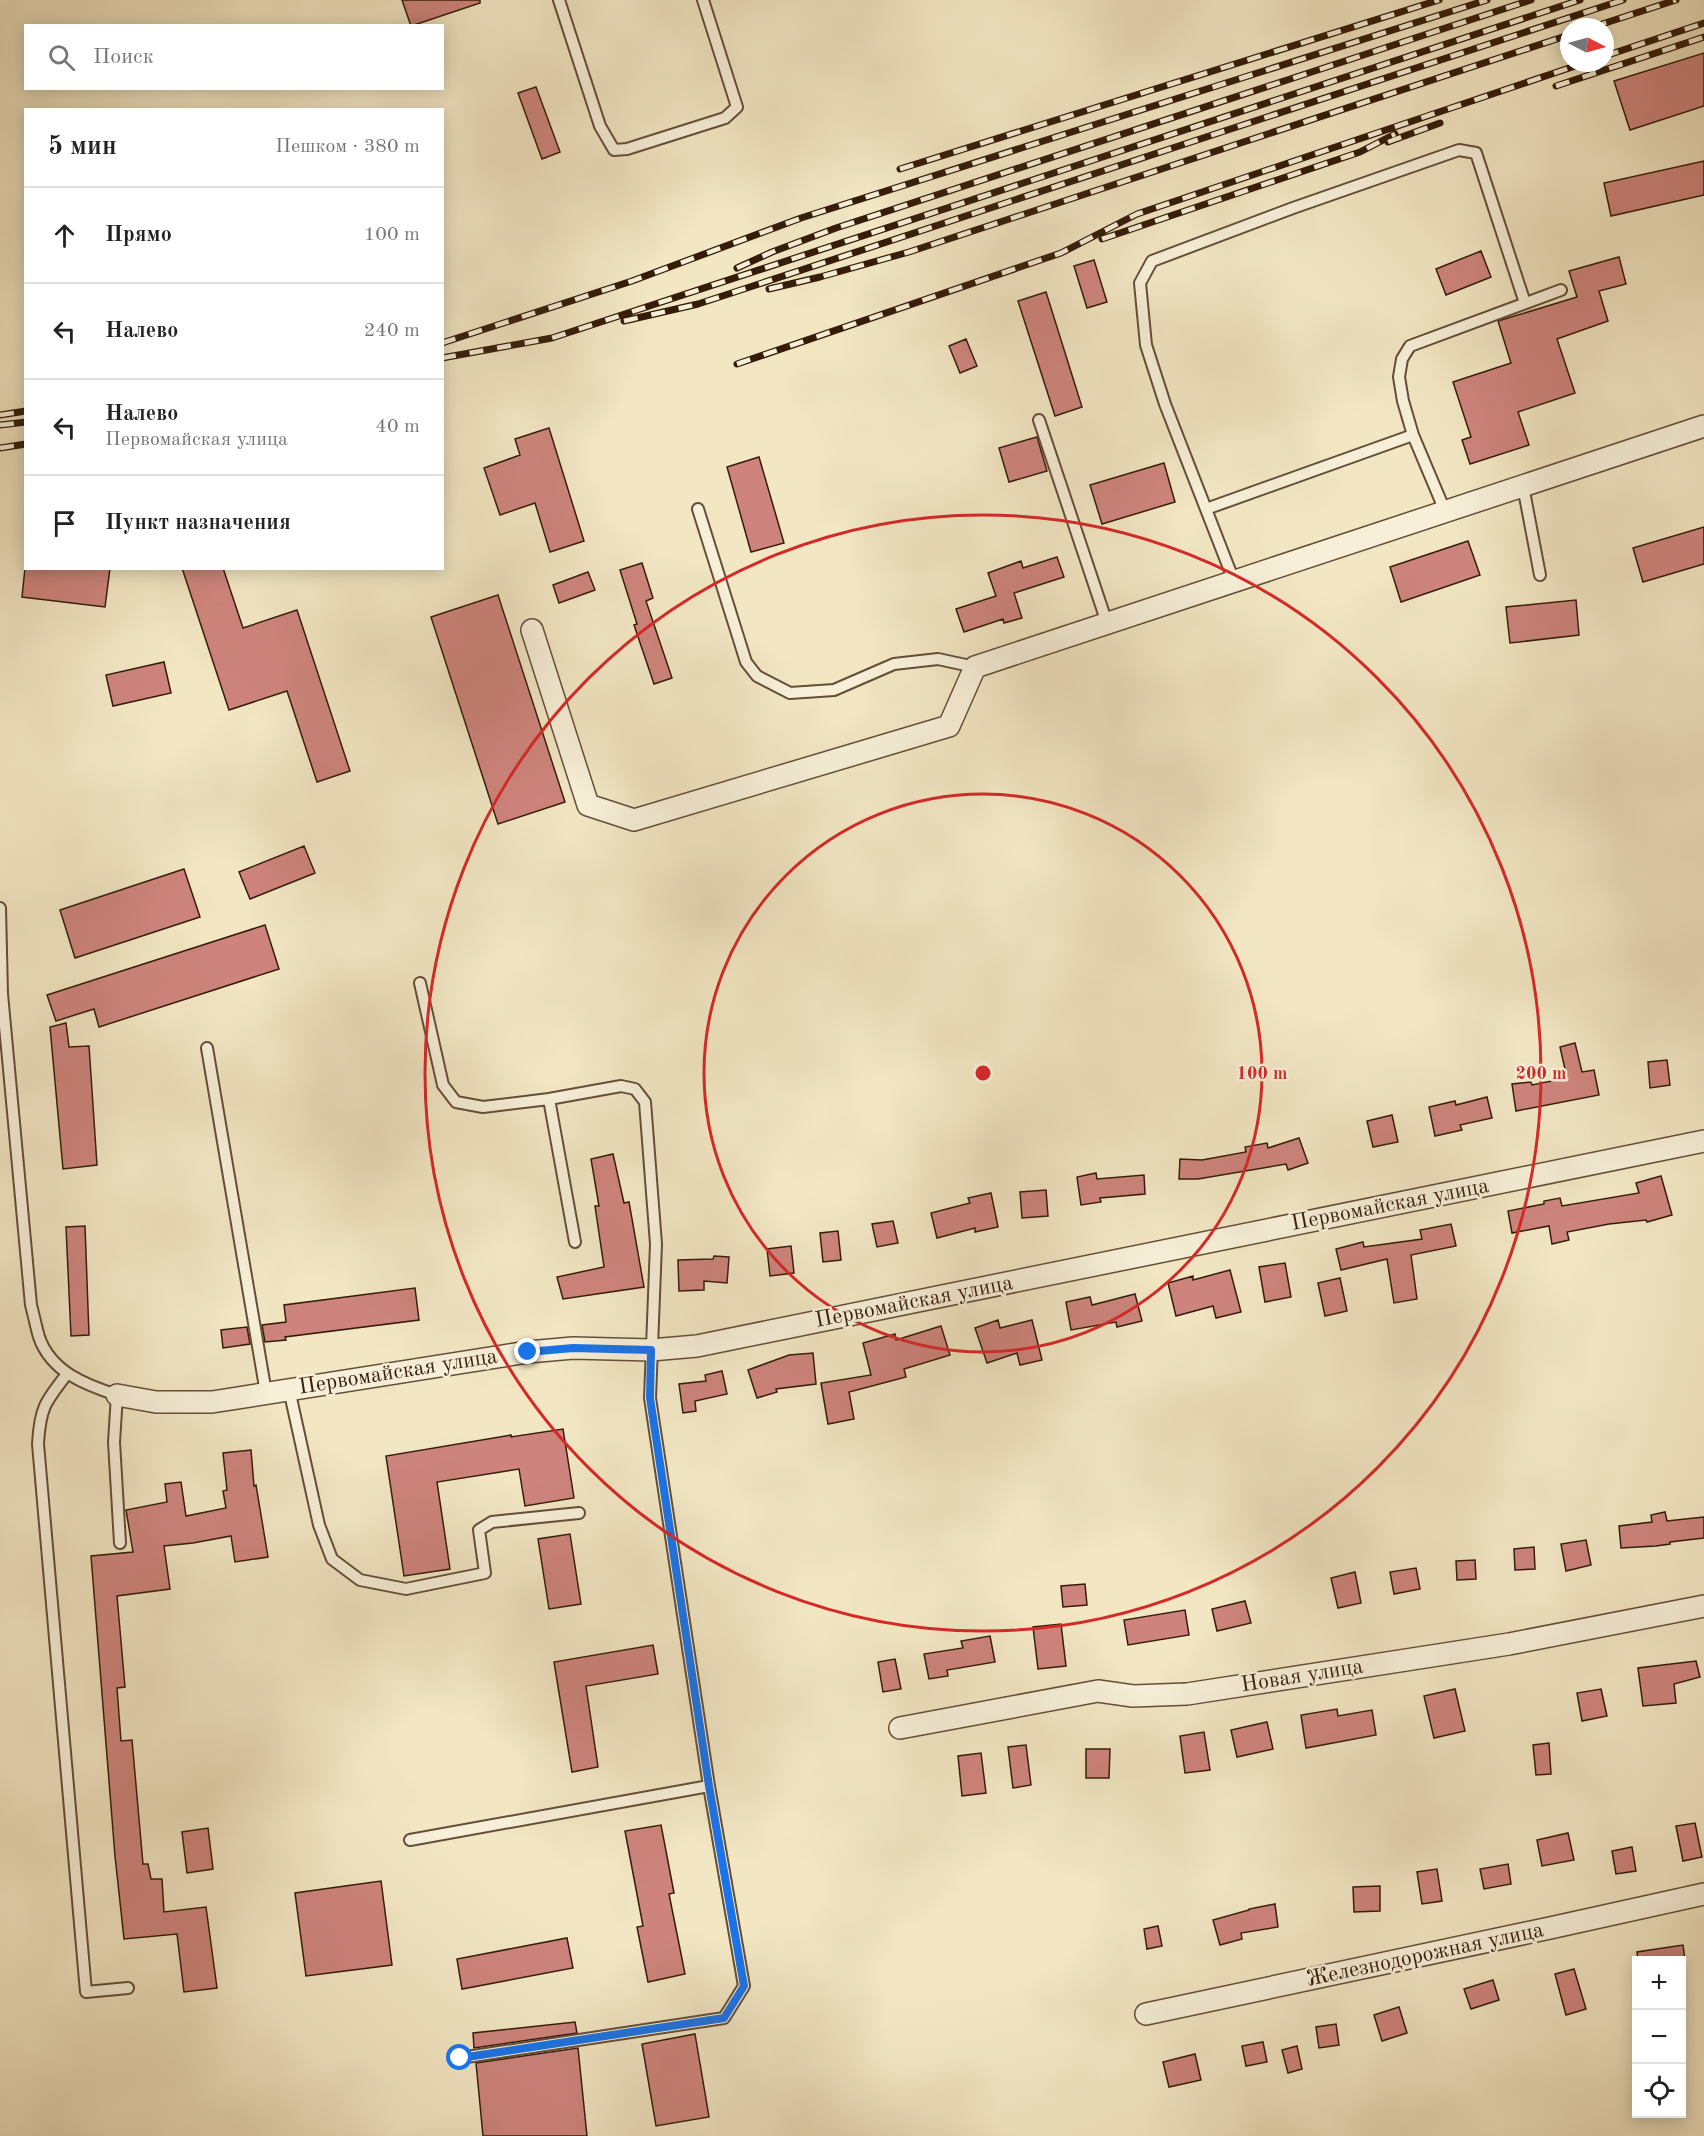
<!DOCTYPE html>
<html lang="ru">
<head>
<meta charset="utf-8">
<style>
	:root { --surface:#fff; --page:#f2f2f2; --text:#222; --muted:#767676; --line:#e0e0e0 }
	body { margin:0; font-family:"Old Standard TT",serif; background:var(--page); color:var(--text) }
	.controls { position:absolute; right:18px; bottom:18px; display:grid; overflow:hidden; border-radius:0px; box-shadow:0 3px 15px #0003 }
	.controls button { width:54px; height:54px; display:grid; place-items:center; padding:0; border:0; border-bottom:2px solid var(--line); background:var(--surface); color:var(--text); font:30px sans-serif }
	.compass { position:absolute; left:1560px; top:18px; width:54px; height:54px; border-radius:50%; background:var(--surface); box-shadow:0 3px 15px #0003; rotate:96deg }
	.stop { position:absolute; width:18px; height:18px; margin:-14px; border:4px solid #1a73e8; border-radius:50%; background:#fff }
	.stop.end { background:#1a73e8; border-color:#fff; box-shadow:0 2px 6px #0008 }
	.list { margin:0; padding:0; list-style:none }
	h2 { display:flex; justify-content:space-between; align-items:center; height:78px; margin:0; padding:0 24px; font-size:26px }
	h2 small { font-size:20px; font-weight:400; color:var(--muted) }
	.list li { display:grid; grid-template-columns:39px 1fr auto; gap:18px; align-items:center; box-sizing:border-box; height:96px; padding:0 24px; border-top:2px solid var(--line) }
	.list b { display:block; font-size:22px; white-space:nowrap }
	.list p { margin:0; font-size:20px; white-space:nowrap; color:var(--muted) }
	.list em { font-size:20px; font-style:normal; color:var(--muted) }
	.icon { flex:none; width:33px; height:33px; fill:none; stroke:currentColor; stroke-width:2; stroke-linecap:round; stroke-linejoin:round }
	.map { position:relative; flex:none; width:1704px; height:2136px; overflow:hidden }
	.search { position:absolute; background:var(--surface); box-shadow:0 3px 15px #0003; left:24px; top:24px; width:420px; height:66px; display:flex; align-items:center; gap:15px; box-sizing:border-box; padding:0 21px; border-radius:0px; color:var(--muted); font-size:22px }
	.panel { position:absolute; background:var(--surface); box-shadow:0 3px 15px #0003; left:24px; top:108px; width:420px; height:462px; border-radius:0px }
	.map>svg:first-child { display:block }
</style>
</head>
<body>
<div class="map">
<svg width="1704" height="2136" viewBox="0 0 1704 2136">
	<rect width="100%" height="100%" fill="#f2e6c3"/>
	<filter id="stains"><feTurbulence type="fractalNoise" baseFrequency=".00333" numOctaves="4"/><feColorMatrix values="0 0 0 0 .2 0 0 0 0 .09 0 0 0 0 .02 0 0 0 .5 -.17"/></filter>
	<radialGradient id="worn" r=".72"><stop offset=".6" stop-color="#630" stop-opacity="0"/><stop offset="1" stop-color="#630" stop-opacity=".3"/></radialGradient>
	<path fill="#ce847d" stroke="#341c09" stroke-width="1.5" d="M402,0H480V3L411,26Z
		M1704,53V106L1630,130L1614,81Z
		M536,87L560,152L542,159L518,93Z
		M1704,161V195L1611,216L1604,183Z
		M1481,251L1491,277L1446,295L1436,269Z
		M1619,257L1626,284L1599,291L1608,321L1557,339L1575,393L1518,412L1529,445L1470,464L1462,440L1471,437L1453,382L1511,363L1498,321L1577,297L1569,271Z
		M1094,260L1107,302L1087,308L1074,266Z
		M1046,292L1082,407L1055,416L1018,301Z
		M966,339L977,366L960,373L949,346Z
		M549,428L584,541L550,552L535,503L500,515L484,468L520,455L515,439Z
		M1037,437L1047,471L1009,482L999,448Z
		M759,457L784,543L751,552L727,467Z
		M1164,463L1175,502L1102,524L1090,485Z
		M1704,527V564L1643,582L1633,548Z
		M1468,541L1480,575L1401,602L1390,567Z
		M1057,557L1064,577L1014,593L1022,618L1004,623L1003,619L964,632L956,609L996,596L988,573L1021,561L1023,568Z
		M642,563L653,598L646,601L672,678L654,684L634,625L637,624L620,570Z
		M25,568H110L105,607L22,597Z
		M182,568H223L243,628L297,610L350,771L317,782L287,691L229,710Z
		M588,572L595,590L559,603L553,585Z
		M498,595L565,802L498,824L431,617Z
		M1576,600L1579,635L1510,643L1506,607Z
		M164,662L171,693L113,706L106,675Z
		M304,846L315,873L250,899L239,872Z
		M184,869L200,917L75,958L60,910Z
		M265,925L279,969L99,1027L94,1009L56,1021L47,995Z
		M66,1023L69,1047L89,1046L97,1165L63,1169L50,1027Z
		M1575,1043L1582,1072L1594,1070L1599,1095L1516,1111L1512,1084L1531,1082L1532,1085L1567,1078L1560,1047Z
		M1667,1060L1670,1085L1650,1088L1648,1062Z
		M1487,1097L1492,1118L1460,1125L1462,1130L1435,1136L1429,1107L1455,1101L1456,1105Z
		M1392,1115L1398,1142L1373,1147L1367,1121Z
		M1299,1138L1308,1163L1288,1170L1286,1164L1198,1179H1179L1180,1159L1202,1160L1246,1152L1245,1147L1267,1143L1268,1148Z
		M613,1154L624,1203L629,1202L644,1287L563,1299L557,1277L604,1267L595,1206H599L591,1159Z
		M1096,1173L1097,1179L1144,1175L1145,1194L1100,1198L1101,1202L1081,1205L1077,1177Z
		M1661,1176L1672,1215L1647,1222L1646,1220L1609,1224L1567,1232L1569,1240L1552,1244L1549,1226L1512,1233L1508,1211L1544,1204V1201L1560,1198L1562,1206L1639,1193L1636,1183Z
		M1046,1190L1048,1216L1022,1218L1020,1192Z
		M991,1193L998,1227L975,1232V1228L937,1238L931,1213L970,1203L968,1198Z
		M893,1221L898,1243L877,1247L872,1224Z
		M1451,1224L1456,1246L1411,1255L1417,1299L1394,1303L1387,1259L1341,1270L1336,1249L1363,1242L1364,1247L1422,1239L1420,1230Z
		M85,1226L89,1335L71,1336L66,1227Z
		M838,1231L841,1260L823,1262L820,1233Z
		M791,1246L794,1273L770,1276L767,1249Z
		M714,1256L729,1257L727,1283L704,1281V1290L679,1291L678,1260L713,1259Z
		M1285,1263L1291,1297L1265,1302L1259,1267Z
		M1230,1270L1241,1312L1216,1318L1213,1306L1176,1316L1168,1283L1193,1276V1280Z
		M1340,1278L1347,1311L1325,1316L1318,1283Z
		M415,1288L419,1320L285,1337L286,1340L265,1342L262,1325L286,1322L284,1305Z
		M1135,1294L1142,1321L1117,1327L1116,1322L1071,1330L1066,1302L1090,1297L1092,1305Z
		M998,1320L1000,1328L1032,1320L1042,1360L1020,1365L1017,1353L987,1363L975,1328Z
		M941,1326L950,1355L904,1369L906,1377L849,1392L854,1419L828,1424L821,1383L871,1375L863,1343L895,1334L896,1340Z
		M247,1327L250,1344L223,1348L221,1330Z
		M813,1353L816,1384L776,1389L777,1392L757,1398L748,1370L789,1355Z
		M722,1371L727,1394L695,1401L696,1411L683,1413L679,1384L706,1381L705,1375Z
		M563,1429L574,1498L525,1506L519,1469L437,1482L450,1569L404,1576L386,1456L511,1435V1437Z
		M251,1450L254,1486L256,1485L268,1557L235,1562L231,1536L193,1543L164,1546L170,1589L117,1596L125,1687L117,1688L121,1741L132,1740L143,1864H148L151,1879H162L164,1912L206,1907L217,1988L184,1992L177,1934L124,1939L115,1856L91,1556L133,1552L126,1510L167,1502L165,1484L181,1482L186,1516L226,1508L223,1491L227,1490L223,1453Z
		M1665,1512L1667,1521L1704,1517V1538L1670,1542V1544L1656,1546L1621,1548L1619,1526L1652,1522L1651,1515Z
		M570,1534L581,1604L549,1609L538,1539Z
		M1586,1540L1591,1565L1566,1571L1561,1544Z
		M1534,1547L1535,1569L1515,1570L1514,1549Z
		M1475,1560L1476,1579L1457,1580L1456,1561Z
		M1416,1568L1420,1589L1394,1594L1390,1572Z
		M1355,1572L1361,1603L1338,1608L1331,1578Z
		M1085,1584L1087,1605L1063,1607L1061,1586Z
		M1245,1601L1251,1623L1217,1631L1212,1609Z
		M1185,1610L1189,1635L1128,1645L1124,1620Z
		M1061,1624L1066,1666L1038,1669L1033,1627Z
		M990,1636L995,1662L947,1670L948,1676L929,1679L924,1654L963,1648L961,1641Z
		M653,1645L658,1674L586,1686L598,1767L572,1772L554,1662Z
		M895,1659L901,1689L883,1692L878,1662Z
		M1696,1661L1700,1677L1674,1684L1676,1703L1643,1706L1638,1668Z
		M1455,1689L1465,1731L1434,1738L1424,1696Z
		M1601,1689L1607,1716L1582,1721L1577,1693Z
		M1337,1709L1338,1716L1372,1710L1376,1735L1306,1748L1301,1715Z
		M1267,1722L1273,1749L1237,1757L1231,1730Z
		M1204,1732L1210,1770L1185,1773L1180,1736Z
		M1549,1743L1551,1774L1536,1775L1533,1745Z
		M1026,1745L1031,1785L1013,1788L1008,1747Z
		M1086,1749H1110L1109,1778H1086Z
		M981,1753L986,1793L962,1796L958,1756Z
		M1695,1823L1702,1857L1683,1861L1676,1826Z
		M661,1825L674,1893L669,1894L685,1974L648,1982L637,1927L643,1926L625,1831Z
		M208,1828L213,1869L187,1873L182,1832Z
		M1568,1833L1574,1860L1542,1866L1537,1840Z
		M1632,1847L1636,1871L1616,1874L1612,1851Z
		M1508,1864L1511,1884L1484,1889L1480,1869Z
		M1437,1869L1442,1901L1422,1904L1417,1872Z
		M381,1881L392,1965L306,1976L295,1893Z
		M1380,1886V1911L1354,1912L1353,1887Z
		M1275,1904L1278,1927L1241,1933L1242,1939L1220,1945L1213,1920L1249,1910V1909Z
		M1158,1926L1162,1946L1147,1949L1144,1929Z
		M567,1938L573,1968L462,1989L457,1959Z
		M1683,1945L1685,1960H1638L1637,1952Z
		M1574,1969L1586,2009L1566,2015L1555,1974Z
		M1493,1980L1499,2000L1471,2009L1464,1989Z
		M1399,2007L1407,2033L1382,2041L1374,2015Z
		M575,2022L577,2033L474,2048L473,2033Z
		M1336,2024L1339,2045L1319,2048L1316,2027Z
		M695,2034L709,2117L656,2126L642,2044Z
		M1263,2042L1267,2062L1246,2066L1242,2046Z
		M1297,2046L1302,2069L1288,2073L1282,2050Z
		M578,2048L587,2136H483L476,2063Z
		M1195,2054L1201,2080L1169,2087L1163,2062Z"/>
	<g fill="none" stroke-linecap="round" stroke-linejoin="round">
		<g stroke="#644e38" stroke-width="14">
			<path id="service" d="M559,0L600,126L614,150L627,149L725,118L737,107L703,0
				M1039,420L1107,623
				M1523,486L1540,575
				M698,509L746,662L757,676L790,693L834,690L894,664L938,659L975,667
				M1206,509L1413,435
				M1445,511L1413,435L1403,401L1399,377L1402,359L1410,346L1561,290
				M1234,581L1165,404L1146,345L1140,283L1152,261L1293,208L1459,150L1476,153L1525,303
				M0,908L2,994L31,1305C34,1316 36,1327 39,1337C51,1372 86,1385 117,1395L114,1442L120,1543
				M420,983L443,1085L456,1102L483,1107L549,1099L621,1086L635,1089L645,1102L656,1244L650,1398L709,1786L744,1986L724,2018L460,2058
				M207,1048L266,1393
				M549,1099L575,1242
				M67,1374C45,1402 40,1408 38,1444L86,1992L128,1988
				M289,1389L319,1525L332,1559L360,1580L406,1589L485,1573L479,1530L492,1522L579,1513
				M410,1840L709,1786"/>
		</g>
		<g stroke="#644e38" stroke-width="24">
			<path id="minor" d="M532,630L588,805L634,820L949,726L975,667L1704,426
				M117,1395L156,1402H212L528,1352L573,1348L651,1350L697,1346L1704,1141
				M900,1728L1098,1691L1133,1696L1187,1694L1509,1644L1704,1606
				M1146,2014L1550,1928L1704,1894"/>
		</g>
		<use href="#service" stroke="#f7efd8" stroke-width="10"/>
		<use href="#minor" stroke="#f7efd8" stroke-width="21"/>
		<g stroke="#341c09" stroke-width="7">
			<path id="rail" d="M1593,27L1676,0
				M1605,56L1704,23
				M1556,86L1704,37
				M1388,142L1440,123
				M900,169L1439,0
				M1102,239L1360,152L1395,134
				M737,268L772,252L836,228L1531,0
				M769,289L820,277L909,252L1569,35
				M624,321L698,304L1623,0
				M442,343L632,281L801,218L1487,0
				M442,358L552,338L1580,0
				M737,364L1061,253L1137,214L1584,63
				M0,415L26,411
				M0,425L26,422
				M0,448L26,444"/>
		</g>
		<use href="#rail" stroke="#f7efd8" stroke-width="4.5" stroke-dasharray="14" stroke-linecap="butt"/>
	</g>
	<g fill="none" stroke-linecap="round" stroke-linejoin="round">
		<path stroke="#1a73e8" stroke-width="8" d="M460,2058L724,2018L744,1986L709,1786L650,1398L651,1350L573,1348L528,1352"/>
	</g>
	<g fill="none" stroke="#d62828" stroke-width="3">
		<circle cx="983" cy="1073" r="279"/>
		<circle cx="983" cy="1073" r="558"/>
	</g>
	<g text-anchor="middle" dominant-baseline="central" stroke-width="5" stroke-linejoin="round" paint-order="stroke">
		<g font-size="22" fill="#341c09" stroke="#f7efd8">
			<text transform="translate(1390 1205) rotate(-11)">Первомайская улица</text>
			<text transform="translate(914 1302) rotate(-11)">Первомайская улица</text>
			<text transform="translate(398 1372) rotate(-9)">Первомайская улица</text>
			<text transform="translate(1302 1676) rotate(-9)">Новая улица</text>
			<text transform="translate(1425 1955) rotate(-12)">Железнодорожная улица</text>
		</g>
	</g>
	<circle cx="983" cy="1073" r="9" fill="#d62828" stroke="#f7efd8" stroke-width="3"/>
	<g font-size="18" text-anchor="middle" font-weight="bold" fill="#d62828" stroke="#f7efd8" stroke-width="5" stroke-linejoin="round" paint-order="stroke">
		<text x="1262" y="1079">100 m</text>
		<text x="1541" y="1079">200 m</text>
	</g>
	<rect width="100%" height="100%" filter="url(#stains)"/>
	<rect width="100%" height="100%" fill="url(#worn)"/>
</svg>
<div class="controls">
<button>+</button>
<button>−</button>
<button><svg class="icon" aria-label="locate" viewBox="0 0 24 24"><circle cx="12" cy="12" r="6"/><path d="M12 2v4M12 18v4M2 12h4M18 12h4"/></svg></button>
</div>
<svg class="compass" viewBox="-18 -18 36 36"><path d="M0-13l5 13h-10z" fill="#e53935"/><path d="M0 13l5-13h-10z" fill="#767676"/></svg>
<div class="stop" style="left:460px;top:2058px"></div>
<div class="stop end" style="left:528px;top:1352px"></div>
<div class="search"><svg class="icon" aria-label="search" viewBox="0 0 24 24"><circle cx="10" cy="10" r="6"/><path d="M15 15l6 6"/></svg>Поиск</div>
<section class="panel">
<h2>5 мин<small>Пешком · 380 m</small></h2>
<ul class="list">
<li><svg class="icon" aria-label="ahead" viewBox="0 0 24 24"><path d="M12 20V5M6 11l6-6 6 6"/></svg><div><b>Прямо</b></div><em>100 m</em></li>
<li><svg class="icon" aria-label="left" viewBox="0 0 24 24"><path d="M17 20v-9H6M10 6l-5 5 5 5"/></svg><div><b>Налево</b></div><em>240 m</em></li>
<li><svg class="icon" aria-label="left" viewBox="0 0 24 24"><path d="M17 20v-9H6M10 6l-5 5 5 5"/></svg><div><b>Налево</b><p>Первомайская улица</p></div><em>40 m</em></li>
<li><svg class="icon" aria-label="arrive" viewBox="0 0 24 24"><path d="M6 21V4h12l-3 4 3 4H6"/></svg><div><b>Пункт назначения</b></div></li>
</ul>
</section>
</div>
</body>
</html>
